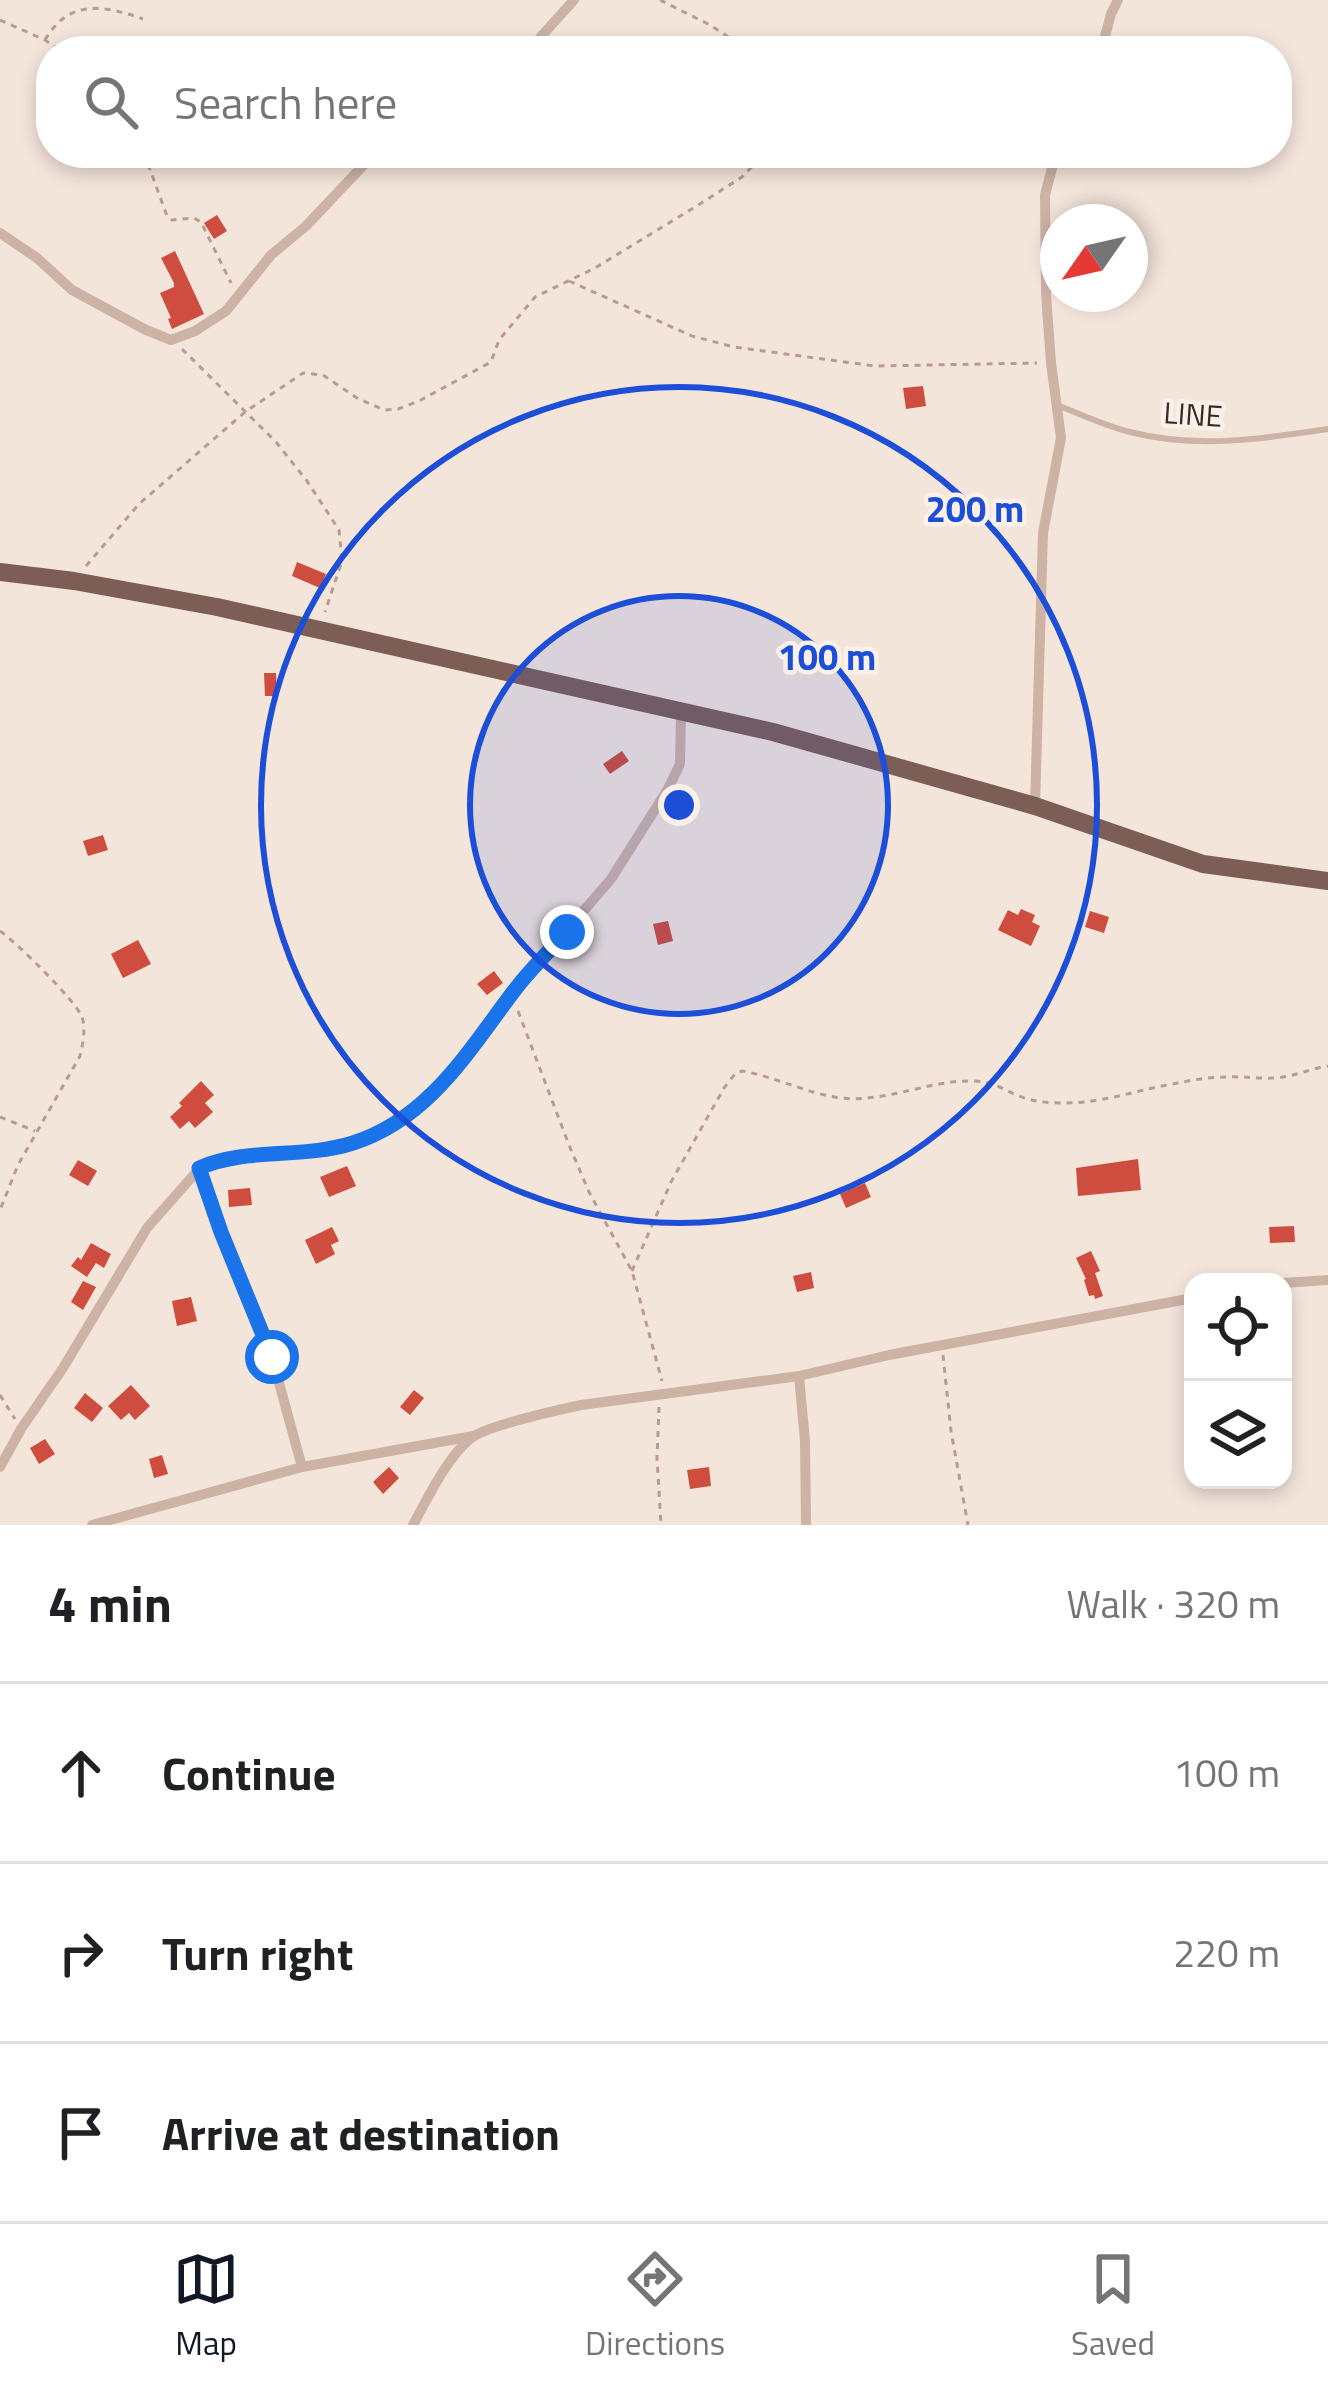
<!DOCTYPE html>
<html lang="en">
<head>
<meta charset="utf-8">
<style>
	:root { --surface:#fff; --page:#f6f6f6; --text:#202124; --muted:#757577; --line:#e0e0e0; --accent:#111827 }
	body { margin:0; font-family:"Titillium Web",sans-serif; background:var(--page); color:var(--text) }
	.controls { position:absolute; right:36px; bottom:36px; display:grid; overflow:hidden; border-radius:24px; box-shadow:0 6px 18px #0003 }
	.controls button { width:108px; height:108px; display:grid; place-items:center; padding:0; border:0; border-bottom:3px solid var(--line); background:var(--surface); color:var(--text); font:60px sans-serif }
	.compass { position:absolute; left:1040px; top:204px; width:108px; height:108px; border-radius:50%; background:var(--surface); box-shadow:0 6px 18px #0003; rotate:236deg }
	.stop { position:absolute; width:36px; height:36px; margin:-27px; border:9px solid #1a73e8; border-radius:50%; background:#fff }
	.stop.end { background:#1a73e8; border-color:#fff; box-shadow:0 3px 12px #0008 }
	.list { margin:0; padding:0; list-style:none }
	h2 { display:flex; justify-content:space-between; align-items:center; height:156px; margin:0; padding:0 48px; font-size:51px }
	h2 small { font-size:39px; font-weight:400; color:var(--muted) }
	.list li { display:grid; grid-template-columns:78px 1fr auto; gap:36px; align-items:center; box-sizing:border-box; height:180px; padding:0 48px; border-top:3px solid var(--line) }
	.list b { display:block; font-size:45px; white-space:nowrap }
	.list em { font-size:39px; font-style:normal; color:var(--muted) }
	.icon { flex:none; width:66px; height:66px; fill:none; stroke:currentColor; stroke-width:2; stroke-linecap:round; stroke-linejoin:round }
	.map { position:relative; flex:none; width:1328px; height:1525px; overflow:hidden }
	.search { position:absolute; background:var(--surface); box-shadow:0 6px 18px #0003; left:36px; right:36px; top:36px; height:132px; display:flex; align-items:center; gap:30px; box-sizing:border-box; padding:0 42px; border-radius:48px; color:var(--muted); font-size:45px }
	.sheet { height:696px; background:var(--surface) }
	nav { display:flex; justify-content:space-around; align-items:center; box-sizing:border-box; height:168px; border-top:3px solid var(--line); background:var(--surface); font-size:33px; color:var(--muted) }
	nav a { display:grid; justify-items:center; gap:6px }
	nav .on { color:var(--accent) }
	.map>svg:first-child { display:block }
</style>
</head>
<body>
<div class="map">
<svg width="1328" height="1525" viewBox="0 0 1328 1525">
	<rect width="100%" height="100%" fill="#f4e5db"/>
	<path fill="#cf4d3e" d="M217,215L227,231L214,239L204,223Z
		M175,251L204,314L172,329L168,319L171,318L160,293L174,287V283L161,258Z
		M923,386L926,406L906,409L903,388Z
		M297,562L326,574L320,588L292,576Z
		M264,673H276L277,696H265Z
		M622,751L629,761L610,774L603,764Z
		M103,835L108,850L88,856L83,841Z
		M1021,909L1035,915L1032,922L1040,926L1031,946L998,930L1008,910L1018,915Z
		M1090,911L1109,917L1104,933L1085,927Z
		M668,921L673,941L658,945L653,924Z
		M138,940L151,964L123,978L111,954Z
		M494,971L503,983L487,995L477,984Z
		M201,1081L214,1095L205,1103L213,1112L195,1128L189,1121L180,1129L170,1117L182,1106L179,1103Z
		M1138,1159L1141,1190L1078,1196L1076,1168Z
		M78,1160L97,1171L88,1186L69,1175Z
		M347,1166L356,1186L329,1197L320,1177Z
		M865,1183L871,1197L846,1208L840,1194Z
		M250,1188L252,1205L229,1207L228,1190Z
		M1294,1226L1295,1242L1270,1243L1269,1227Z
		M332,1227L339,1241L331,1245L335,1254L316,1264L305,1240Z
		M91,1243L111,1254L104,1268L96,1263L87,1277L71,1266L78,1257L81,1260Z
		M1091,1251L1100,1271L1095,1273L1103,1296L1095,1299L1094,1295L1089,1296L1084,1280L1086,1279L1076,1258Z
		M811,1272L814,1288L797,1292L793,1276Z
		M83,1281L96,1287L83,1310L71,1302Z
		M191,1297L197,1321L177,1326L172,1301Z
		M131,1385L150,1406L135,1420L129,1413L121,1420L108,1406Z
		M414,1390L424,1398L410,1415L400,1407Z
		M85,1393L103,1408L92,1422L74,1408Z
		M45,1439L55,1454L39,1464L30,1448Z
		M162,1455L168,1474L154,1478L149,1459Z
		M389,1467L399,1478L383,1494L373,1482Z
		M709,1467L711,1486L690,1489L687,1470Z"/>
	<g fill="none" stroke-linecap="round" stroke-linejoin="round">
		<path stroke="#b99c90" stroke-width="3" stroke-dasharray="6 6" stroke-linecap="butt" d="M660,0L710,25L750,51
			M0,20L45,40L61,51
			M45,40C68,0 102,4 143,19
			M144,153L167,216L172,220L194,218L201,222L231,283
			M569,281L692,336L734,347L875,366L1037,363
			M182,349L276,442L307,481L339,530L342,561L325,612
			M86,566L139,504L245,412L303,373L323,375L357,398L384,410L398,409L419,401L491,362L499,340L535,297L595,268L700,204L742,177L765,153
			M0,931C16,942 76,1001 82,1017C86,1029 83,1043 80,1056L18,1165L0,1210
			M518,1011L569,1145L589,1192L632,1271L662,1381
			M0,1117L35,1131
			M632,1271L671,1182L724,1088L735,1074L742,1071C776,1077 806,1093 840,1098C888,1103 930,1079 976,1081C994,1082 1004,1090 1019,1096C1033,1102 1050,1103 1064,1103C1104,1103 1136,1090 1173,1084C1191,1080 1210,1077 1228,1077C1246,1076 1266,1080 1283,1077C1298,1075 1313,1068 1328,1066
			M943,1355L951,1431L968,1525
			M0,1395L15,1419
			M659,1407L657,1458L661,1525"/>
		<path stroke="#cdb2a6" stroke-width="6" d="M1059,406C1083,415 1106,426 1130,432C1196,449 1262,439 1328,429"/>
		<path stroke="#cdb2a6" stroke-width="10" d="M528,51L574,0
			M1101,51L1111,14L1118,0
			M0,233L37,258L72,290L146,330L171,340L195,331L226,311L271,255L306,226L375,153
			M1035,806L1043,533L1061,438L1051,363L1046,294L1045,195L1056,153
			M199,1169L232,1261L248,1294L272,1357L302,1467
			M1283,1283L1328,1280
			M799,1376L805,1441L806,1525
			M0,1467L21,1429L63,1368L147,1228L199,1169L228,1158L331,1148L354,1143L402,1120L430,1097L464,1061L518,987L611,879L668,789L680,764L681,711
			M92,1525L302,1467L473,1436
			M413,1525C427,1499 448,1456 471,1438C487,1426 558,1410 581,1405L799,1376L889,1355L1193,1298"/>
		<path stroke="#7c5e57" stroke-width="18" d="M0,572L74,581L217,607L773,732L1035,806L1203,864L1328,881"/>
	</g>
	<g fill="none" stroke-linecap="round" stroke-linejoin="round">
		<path stroke="#1a73e8" stroke-width="15" d="M272,1357L221,1232L199,1168C247,1147 303,1159 353,1143C431,1118 470,1048 517,987C532,968 550,950 567,932"/>
	</g>
	<circle cx="679" cy="805" r="209" fill="#1d4ed8" fill-opacity=".12"/>
	<g fill="none" stroke="#1d4ed8" stroke-width="6">
		<circle cx="679" cy="805" r="209"/>
		<circle cx="679" cy="805" r="418"/>
	</g>
	<g text-anchor="middle" dominant-baseline="central" stroke-width="9" stroke-linejoin="round" paint-order="stroke">
		<g font-size="30" fill="#392a27" stroke="#fbf0e8">
			<text transform="translate(1193 414) rotate(4)">LINE</text>
		</g>
	</g>
	<circle cx="679" cy="805" r="18" fill="#1d4ed8" stroke="#fbf0e8" stroke-width="6"/>
	<g font-size="36" text-anchor="middle" font-weight="bold" fill="#1d4ed8" stroke="#fbf0e8" stroke-width="9" stroke-linejoin="round" paint-order="stroke">
		<text x="975" y="522">200 m</text>
		<text x="827" y="670">100 m</text>
	</g>
</svg>
<div class="controls">
<button><svg class="icon" aria-label="locate" viewBox="0 0 24 24"><circle cx="12" cy="12" r="6"/><path d="M12 2v4M12 18v4M2 12h4M18 12h4"/></svg></button>
<button><svg class="icon" aria-label="layers" viewBox="0 0 24 24"><path d="M12 4l9 5-9 5-9-5zM3 14l9 5 9-5"/></svg></button>
</div>
<svg class="compass" viewBox="-18 -18 36 36"><path d="M0-13l5 13h-10z" fill="#e53935"/><path d="M0 13l5-13h-10z" fill="#757577"/></svg>
<div class="stop" style="left:272px;top:1357px"></div>
<div class="stop end" style="left:567px;top:932px"></div>
<div class="search"><svg class="icon" aria-label="search" viewBox="0 0 24 24"><circle cx="10" cy="10" r="6"/><path d="M15 15l6 6"/></svg>Search here</div>
</div>
<section class="sheet">
<h2>4 min<small>Walk · 320 m</small></h2>
<ul class="list">
<li><svg class="icon" aria-label="ahead" viewBox="0 0 24 24"><path d="M12 20V5M6 11l6-6 6 6"/></svg><div><b>Continue</b></div><em>100 m</em></li>
<li><svg class="icon" aria-label="right" viewBox="0 0 24 24"><path d="M7 20v-9h11M14 6l5 5-5 5"/></svg><div><b>Turn right</b></div><em>220 m</em></li>
<li><svg class="icon" aria-label="arrive" viewBox="0 0 24 24"><path d="M6 21V4h12l-3 4 3 4H6"/></svg><div><b>Arrive at destination</b></div></li>
</ul>
</section>
<nav>
<a class="on"><svg class="icon" aria-label="map" viewBox="0 0 24 24"><path d="M3 6l6-2 6 2 6-2v14l-6 2-6-2-6 2zM9 4v14M15 6v14"/></svg>Map</a>
<a><svg class="icon" aria-label="directions" viewBox="0 0 24 24"><path d="M12 3l9 9-9 9-9-9zM9 14v-3h6M13 9l2 2-2 2"/></svg>Directions</a>
<a><svg class="icon" aria-label="saved" viewBox="0 0 24 24"><path d="M7 4h10v16l-5-4-5 4z"/></svg>Saved</a>
</nav>
</body>
</html>
